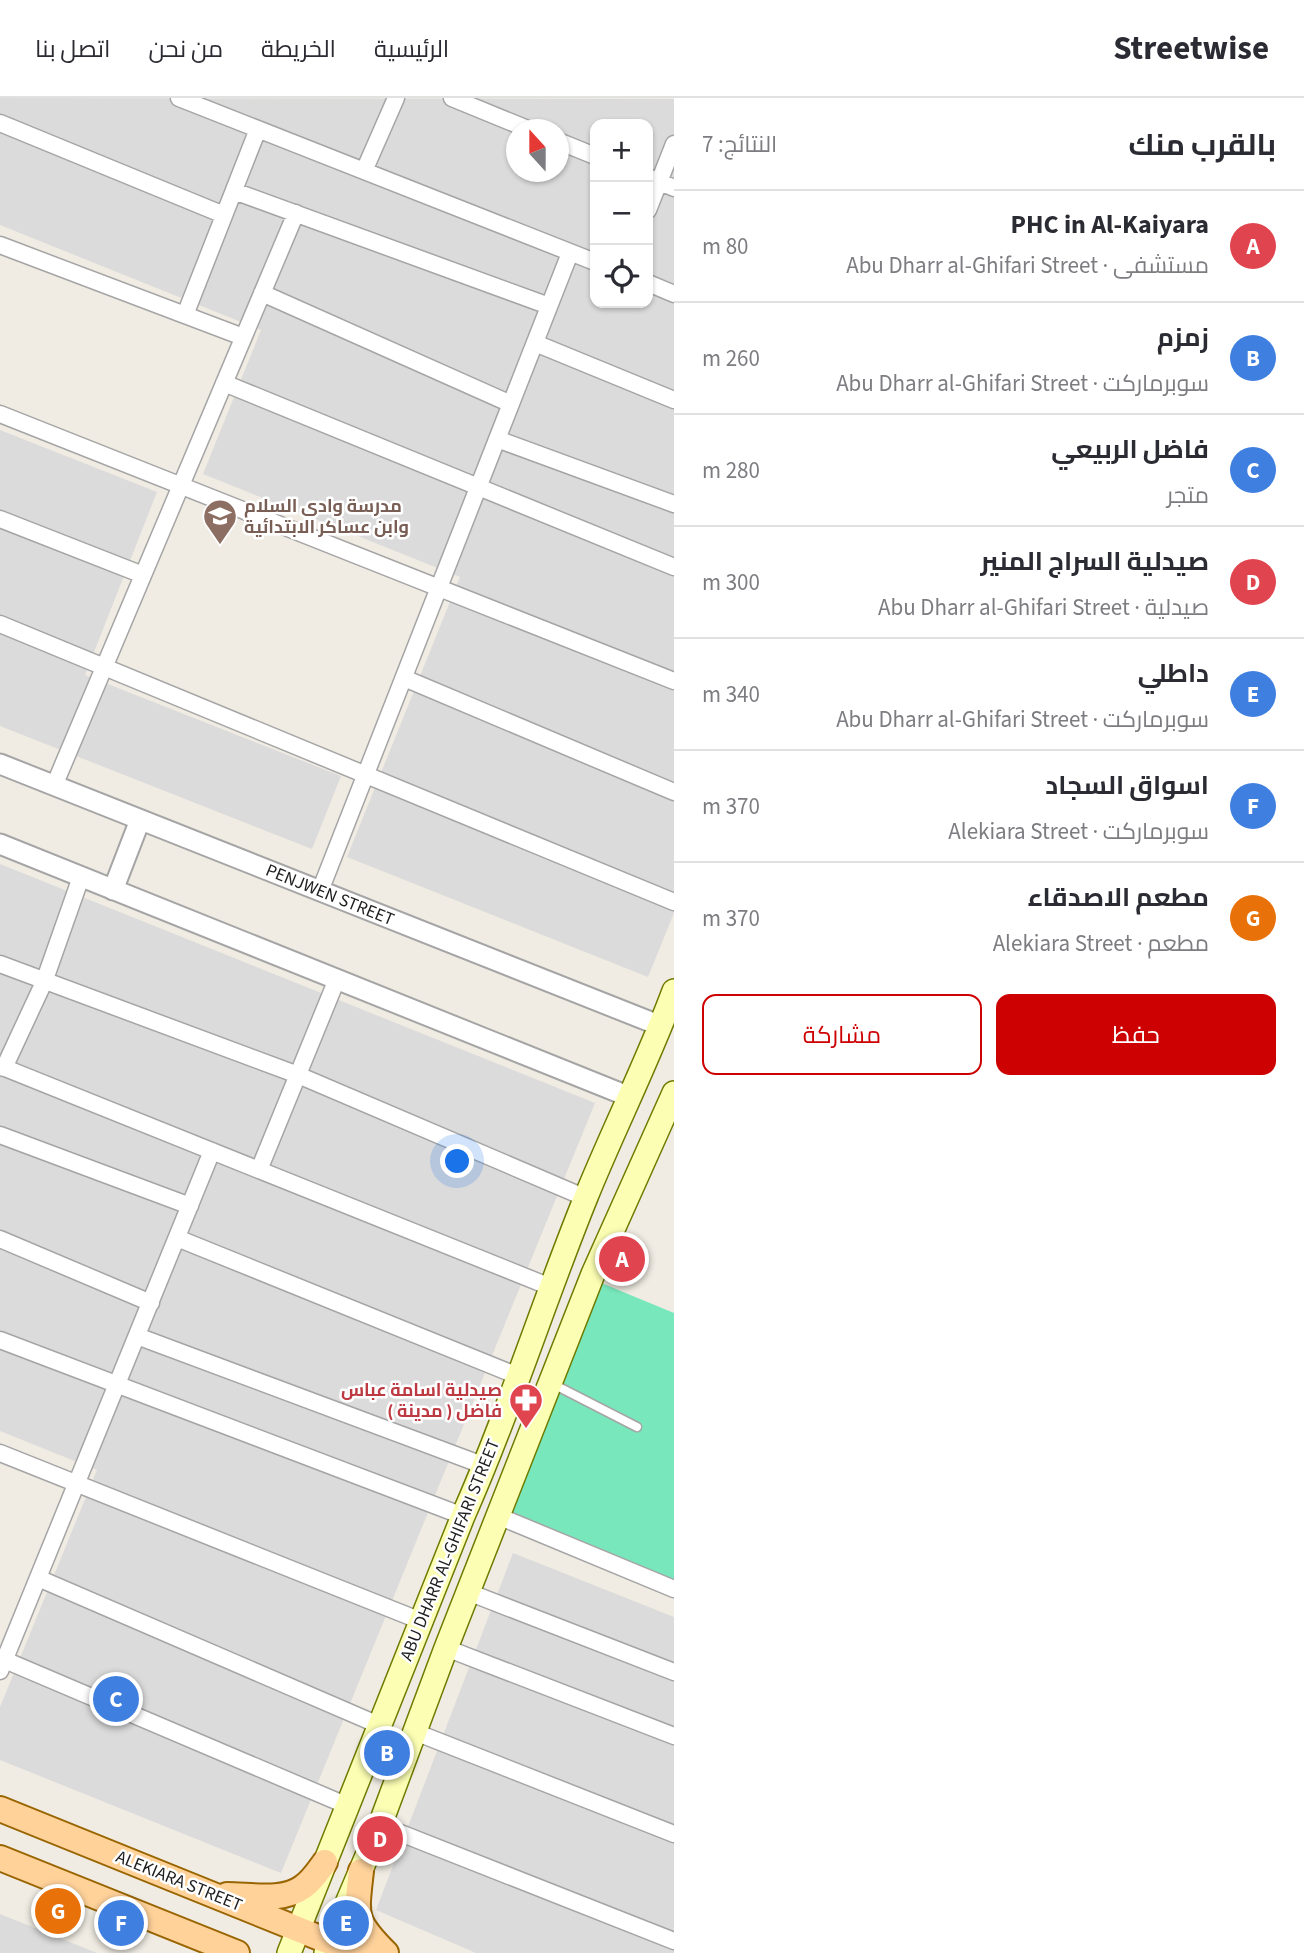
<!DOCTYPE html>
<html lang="ar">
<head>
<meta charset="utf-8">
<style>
	:root { --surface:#fff; --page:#f2f2f3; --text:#2b2b33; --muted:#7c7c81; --line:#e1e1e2; --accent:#cd0002 }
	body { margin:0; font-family:"Source Sans 3",Cairo,sans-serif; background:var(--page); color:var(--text); direction:rtl }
	.controls { position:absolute; right:21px; top:21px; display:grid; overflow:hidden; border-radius:14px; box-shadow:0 2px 5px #0004 }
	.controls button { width:63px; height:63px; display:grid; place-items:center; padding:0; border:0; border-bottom:2px solid var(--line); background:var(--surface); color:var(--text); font:35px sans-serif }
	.compass { position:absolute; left:506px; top:21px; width:63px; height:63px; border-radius:50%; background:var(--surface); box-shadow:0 2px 5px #0004; rotate:339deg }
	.you { position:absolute; left:458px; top:1064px; width:24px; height:24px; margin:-18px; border:5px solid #fff; border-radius:50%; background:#1a73e8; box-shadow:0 0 0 10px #1a73e833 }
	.badge { display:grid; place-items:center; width:46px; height:46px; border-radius:50%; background:var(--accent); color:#fff; font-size:23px; font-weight:700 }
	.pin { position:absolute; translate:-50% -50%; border:4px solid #fff; box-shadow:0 2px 7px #0006 }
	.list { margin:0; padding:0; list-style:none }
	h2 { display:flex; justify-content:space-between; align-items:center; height:91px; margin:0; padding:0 28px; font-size:30px }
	h2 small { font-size:23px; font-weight:400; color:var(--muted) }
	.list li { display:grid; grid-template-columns:46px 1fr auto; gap:21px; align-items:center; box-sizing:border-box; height:112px; padding:0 28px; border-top:2px solid var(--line) }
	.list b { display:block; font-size:26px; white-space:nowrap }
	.list p { margin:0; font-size:23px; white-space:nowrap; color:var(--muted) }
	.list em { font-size:23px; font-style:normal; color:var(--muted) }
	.actions { display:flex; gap:14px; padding:21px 28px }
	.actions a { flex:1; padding:16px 0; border:2px solid var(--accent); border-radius:14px; text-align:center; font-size:24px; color:var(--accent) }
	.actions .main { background:var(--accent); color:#fff }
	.icon { flex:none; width:38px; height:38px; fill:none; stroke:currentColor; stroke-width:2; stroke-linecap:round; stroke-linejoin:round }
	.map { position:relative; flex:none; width:674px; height:1855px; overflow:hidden; direction:ltr }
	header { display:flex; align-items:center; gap:42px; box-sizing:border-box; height:98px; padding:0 35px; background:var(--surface); border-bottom:2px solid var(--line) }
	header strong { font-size:33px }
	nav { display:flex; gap:38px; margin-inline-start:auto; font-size:24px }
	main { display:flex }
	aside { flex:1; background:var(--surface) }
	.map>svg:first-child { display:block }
</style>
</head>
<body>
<header>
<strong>Streetwise</strong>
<nav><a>الرئيسية</a><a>الخريطة</a><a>من نحن</a><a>اتصل بنا</a></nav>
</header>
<main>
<aside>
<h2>بالقرب منك<small>النتائج: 7</small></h2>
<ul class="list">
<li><span class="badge" style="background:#e0444e">A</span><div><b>PHC in Al-Kaiyara</b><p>مستشفى · Abu Dharr al-Ghifari Street</p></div><em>80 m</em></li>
<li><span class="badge" style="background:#3f7fe0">B</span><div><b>زمزم</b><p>سوبرماركت · Abu Dharr al-Ghifari Street</p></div><em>260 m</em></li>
<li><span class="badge" style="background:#3f7fe0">C</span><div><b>فاضل الربيعي</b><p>متجر</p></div><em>280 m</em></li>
<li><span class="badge" style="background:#e0444e">D</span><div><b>صيدلية السراج المنير</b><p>صيدلية · Abu Dharr al-Ghifari Street</p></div><em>300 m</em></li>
<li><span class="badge" style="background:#3f7fe0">E</span><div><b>داطلي</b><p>سوبرماركت · Abu Dharr al-Ghifari Street</p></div><em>340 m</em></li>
<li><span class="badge" style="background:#3f7fe0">F</span><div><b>اسواق السجاد</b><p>سوبرماركت · Alekiara Street</p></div><em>370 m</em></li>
<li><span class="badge" style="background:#e8710a">G</span><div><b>مطعم الاصدقاء</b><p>مطعم · Alekiara Street</p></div><em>370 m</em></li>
</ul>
<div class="actions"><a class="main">حفظ</a><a>مشاركة</a></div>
</aside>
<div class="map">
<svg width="674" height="1855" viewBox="0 0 674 1855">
	<rect width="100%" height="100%" fill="#f0ece3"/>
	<path fill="#dcdbdb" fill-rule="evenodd" d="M0,0L674,1V815L648,879L347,759L460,479L203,376L261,232L0,127ZM595,26H648V205H595ZM516,32H558V74H516Z
		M0,332L157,394L85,577L341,678L312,751L0,628Z
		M0,766L595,1005L281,1775L0,1662V1609L97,1372L0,1333Z
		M513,1455L674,1519V1855H476L376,1812Z
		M0,1816L97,1855H0Z"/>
	<path fill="#79e7bc" d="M599,1184L674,1215V1491L502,1422Z"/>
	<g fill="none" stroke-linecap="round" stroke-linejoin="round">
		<g stroke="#a5a5a5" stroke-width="11">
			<path id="service" d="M553,1286L637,1329"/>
		</g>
		<g stroke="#a5a5a5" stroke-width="19">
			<path id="minor" d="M179,0L595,164
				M452,0L530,32
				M0,25L224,117
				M558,43L595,58
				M364,73L396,0
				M648,79L674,90
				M234,93L549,208
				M648,112L674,46
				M0,147L243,239
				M648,185L674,196
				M262,195L511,306
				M185,217L258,31
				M535,245L674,302
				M224,285L674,469
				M0,316L674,583
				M497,341L674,406
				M0,421L143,477
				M0,526L674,804
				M404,580L674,694
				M54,688L296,115
				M320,793L570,155
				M0,866L298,977L586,1100
				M0,968L553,1190
				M4,970L44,884L81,779
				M0,1037L190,1108
				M259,1072L337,881
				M177,1140L518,1278
				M0,1141L151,1205
				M137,1238L485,1368
				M0,1242L463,1418
				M0,1355L421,1523
				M498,1418L674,1491
				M38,1480L381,1628
				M468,1494L674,1574
				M446,1550L674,1638
				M0,1560L348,1708
				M0,1573L212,1053
				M415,1634L674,1736
				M380,1727L674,1843"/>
		</g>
		<g stroke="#a5a5a5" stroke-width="23">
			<path id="tertiary" d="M0,666L661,928
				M0,746L630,999
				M113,792L140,722"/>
		</g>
		<g stroke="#6e7b00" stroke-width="26">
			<path id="secondary" d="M289,1855L463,1418C509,1314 543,1205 586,1099C614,1030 648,963 674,893
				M326,1855L380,1727L446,1550L593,1176L674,995"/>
		</g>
		<g stroke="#996500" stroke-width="28">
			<path id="primary" d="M0,1711L357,1855
				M0,1760L237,1855
				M361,1773C356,1818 353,1822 386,1855
				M227,1797C251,1797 283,1804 303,1789C312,1783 319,1772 325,1764"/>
		</g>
		<use href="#service" stroke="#fff" stroke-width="8"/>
		<use href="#minor" stroke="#fff" stroke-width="16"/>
		<use href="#tertiary" stroke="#fff" stroke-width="19"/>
		<use href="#secondary" stroke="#fcffb3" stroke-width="23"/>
		<use href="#primary" stroke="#ffd29a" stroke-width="24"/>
	</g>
	<defs>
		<g id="school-pin" transform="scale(1.75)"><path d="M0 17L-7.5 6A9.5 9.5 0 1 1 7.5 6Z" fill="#8d6e63" stroke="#fff"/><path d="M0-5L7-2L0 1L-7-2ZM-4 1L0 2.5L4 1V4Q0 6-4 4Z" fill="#fff"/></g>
		<g id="pharmacy-pin" transform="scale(1.75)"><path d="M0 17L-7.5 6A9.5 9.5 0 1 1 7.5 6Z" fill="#e0444e" stroke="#fff"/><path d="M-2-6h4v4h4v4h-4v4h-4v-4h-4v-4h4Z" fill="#fff"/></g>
	</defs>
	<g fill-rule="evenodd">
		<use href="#school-pin" x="220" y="418"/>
		<use href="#pharmacy-pin" x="526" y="1302"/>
	</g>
	<g text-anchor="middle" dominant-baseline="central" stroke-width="5" stroke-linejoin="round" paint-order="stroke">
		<g font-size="18" font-weight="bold" fill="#785e54" stroke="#fff" text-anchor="start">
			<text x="244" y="408">مدرسة وادي السلام<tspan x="244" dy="21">وابن عساكر الابتدائية</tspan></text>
		</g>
		<g font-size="18" fill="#1e1e1e" stroke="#fff">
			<text transform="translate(330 797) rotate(22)">PENJWEN STREET</text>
			<text transform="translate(450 1452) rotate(-68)">ABU DHARR AL-GHIFARI STREET</text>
			<text transform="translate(179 1783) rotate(22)">ALEKIARA STREET</text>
		</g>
		<g font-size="18" font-weight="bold" fill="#be3a42" stroke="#fff" text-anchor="end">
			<text x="502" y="1292">صيدلية اسامة عباس<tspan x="502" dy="21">فاضل ( مدينة )</tspan></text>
		</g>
	</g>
</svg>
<div class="controls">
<button>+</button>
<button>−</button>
<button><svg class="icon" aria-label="locate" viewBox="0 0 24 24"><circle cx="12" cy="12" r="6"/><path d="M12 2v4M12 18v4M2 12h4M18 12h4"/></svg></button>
</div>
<svg class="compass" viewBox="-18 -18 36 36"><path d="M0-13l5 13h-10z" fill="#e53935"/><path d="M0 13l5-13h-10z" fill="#7c7c81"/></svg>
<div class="you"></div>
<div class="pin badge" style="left:622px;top:1161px;background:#e0444e">A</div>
<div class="pin badge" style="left:387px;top:1655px;background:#3f7fe0">B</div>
<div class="pin badge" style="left:116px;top:1601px;background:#3f7fe0">C</div>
<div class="pin badge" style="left:380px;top:1741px;background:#e0444e">D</div>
<div class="pin badge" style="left:346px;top:1825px;background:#3f7fe0">E</div>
<div class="pin badge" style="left:121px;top:1825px;background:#3f7fe0">F</div>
<div class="pin badge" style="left:58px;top:1813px;background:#e8710a">G</div>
</div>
</main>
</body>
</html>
